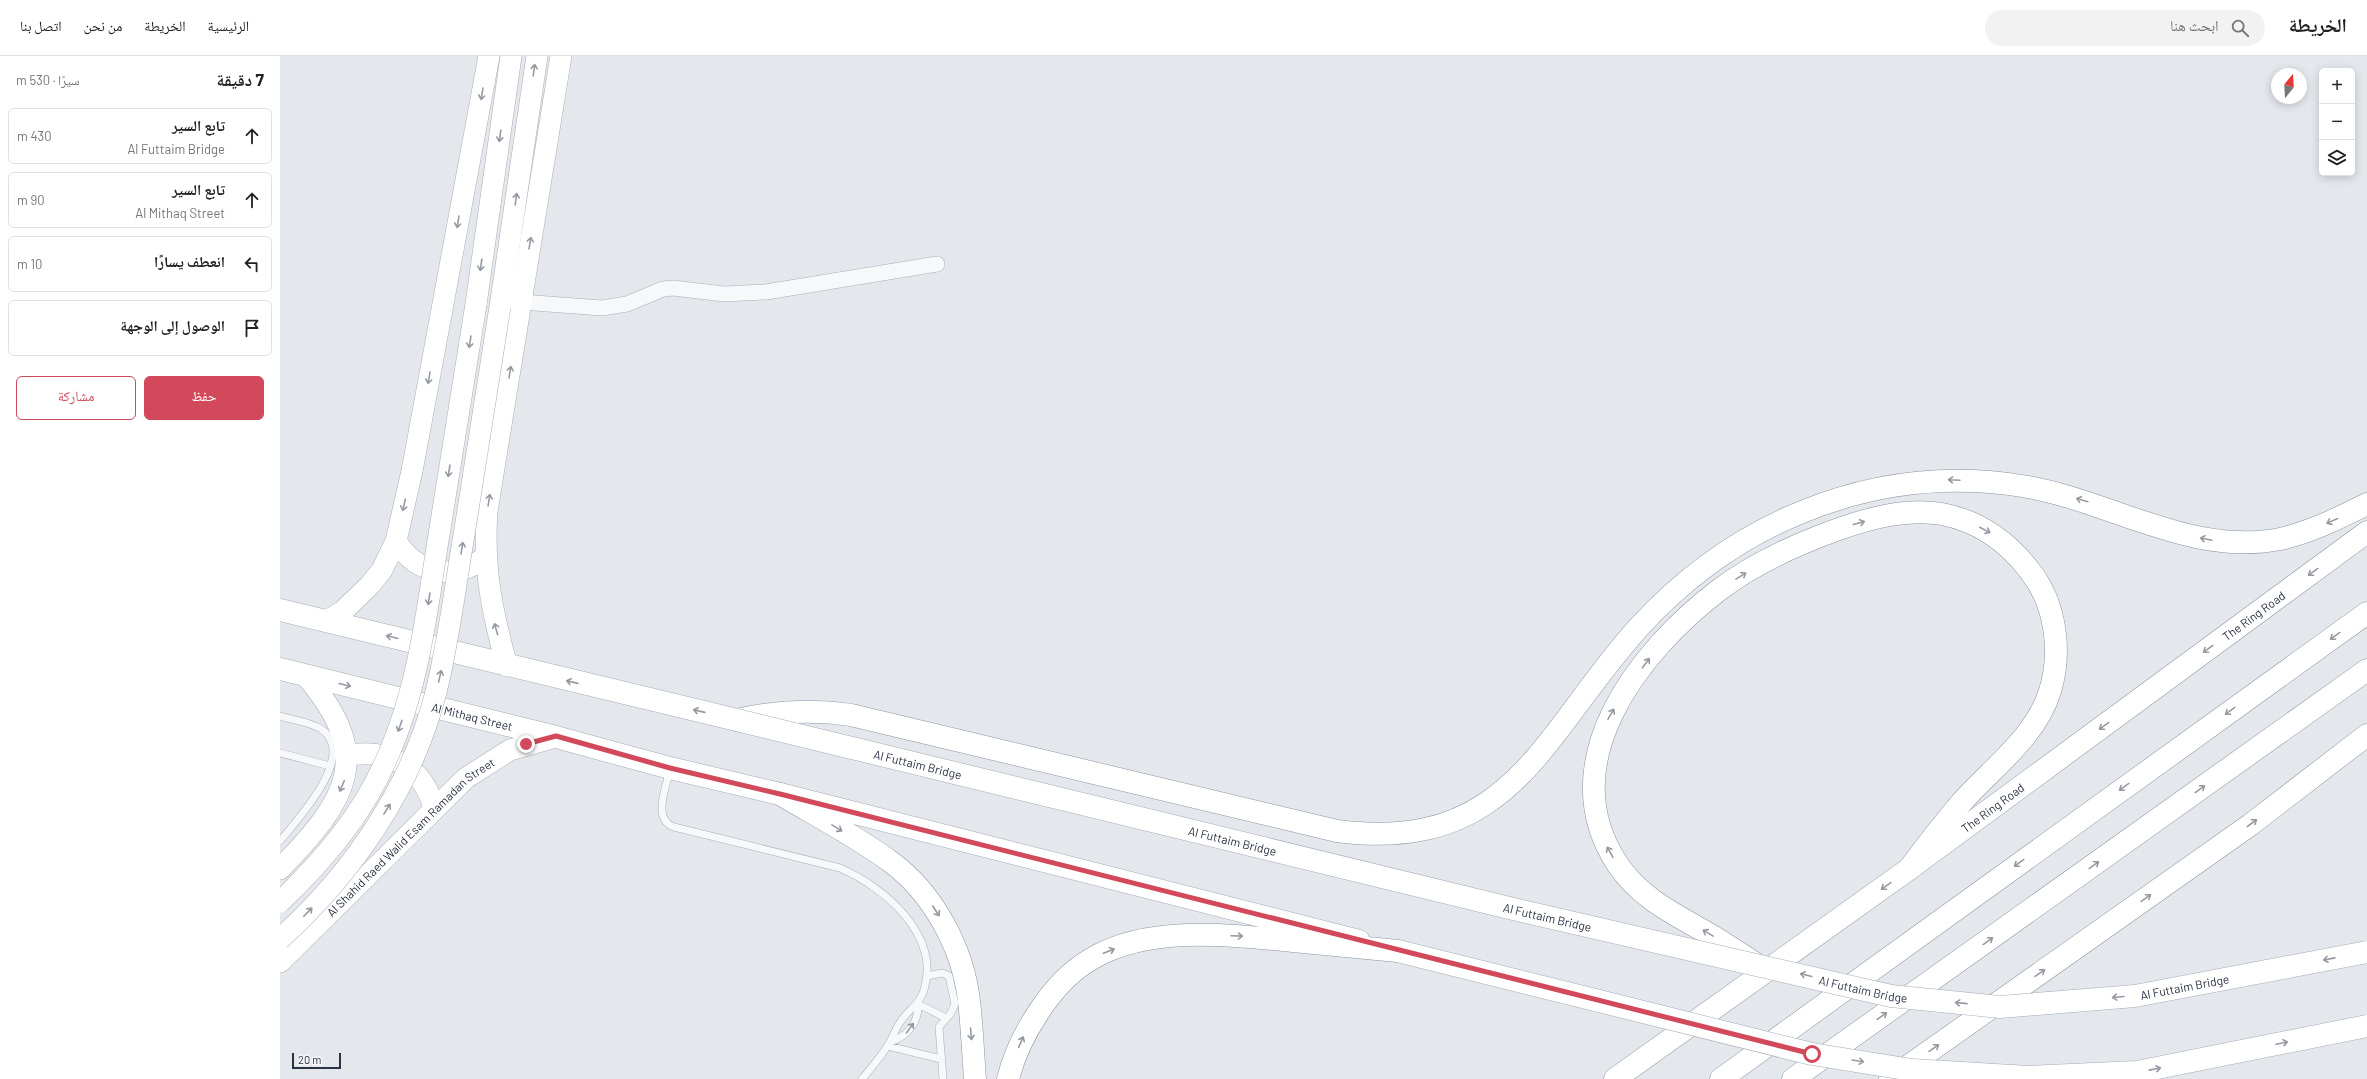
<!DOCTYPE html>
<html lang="ar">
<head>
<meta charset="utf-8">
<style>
	:root { --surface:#fff; --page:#f2f2f2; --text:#222; --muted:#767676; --line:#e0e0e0; --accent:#d1495b }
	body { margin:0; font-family:Barlow,"Noto Naskh Arabic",sans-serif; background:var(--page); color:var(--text); direction:rtl }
	.controls { position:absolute; right:12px; top:12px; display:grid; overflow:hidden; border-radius:6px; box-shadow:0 2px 10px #0003 }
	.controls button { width:36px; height:36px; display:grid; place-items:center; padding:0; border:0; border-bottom:1px solid var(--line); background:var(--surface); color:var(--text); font:20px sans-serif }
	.compass { position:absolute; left:1991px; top:12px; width:36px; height:36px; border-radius:50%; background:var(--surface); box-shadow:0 2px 10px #0003; rotate:18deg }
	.scale { position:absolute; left:12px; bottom:10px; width:49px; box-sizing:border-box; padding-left:4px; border:2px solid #2b3445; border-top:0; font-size:11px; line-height:14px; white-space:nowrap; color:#2b3445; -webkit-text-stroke:3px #f4f6f9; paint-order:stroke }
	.stop { position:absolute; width:12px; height:12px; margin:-9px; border:3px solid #d1495b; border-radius:50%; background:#fff }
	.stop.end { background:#d1495b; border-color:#fff; box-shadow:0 1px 4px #0008 }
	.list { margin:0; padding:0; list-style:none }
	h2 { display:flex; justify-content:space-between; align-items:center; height:52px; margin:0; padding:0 16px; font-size:17px }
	h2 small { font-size:13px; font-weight:400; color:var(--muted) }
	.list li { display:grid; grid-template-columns:26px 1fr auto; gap:12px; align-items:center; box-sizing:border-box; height:56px; margin:0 8px 8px; padding:0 8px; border:1px solid var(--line); border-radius:6px }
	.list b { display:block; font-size:15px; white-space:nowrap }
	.list p { margin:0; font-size:13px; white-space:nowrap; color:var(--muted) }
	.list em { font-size:13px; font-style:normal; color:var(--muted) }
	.actions { display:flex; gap:8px; padding:12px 16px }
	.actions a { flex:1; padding:9px 0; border:1px solid var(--accent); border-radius:6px; text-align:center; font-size:14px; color:var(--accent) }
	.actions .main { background:var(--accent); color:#fff }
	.icon { flex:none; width:22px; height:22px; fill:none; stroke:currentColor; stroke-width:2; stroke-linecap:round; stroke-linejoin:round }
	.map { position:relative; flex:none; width:2087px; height:1023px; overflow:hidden; direction:ltr }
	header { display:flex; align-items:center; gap:24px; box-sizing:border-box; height:56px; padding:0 20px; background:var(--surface); border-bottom:1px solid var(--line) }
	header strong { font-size:19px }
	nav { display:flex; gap:22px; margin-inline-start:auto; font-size:14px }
	.search { width:280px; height:36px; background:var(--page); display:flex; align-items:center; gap:10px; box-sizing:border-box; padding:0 14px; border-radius:22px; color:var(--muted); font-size:15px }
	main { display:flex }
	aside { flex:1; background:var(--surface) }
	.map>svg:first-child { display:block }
</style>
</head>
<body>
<header>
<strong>الخريطة</strong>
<div class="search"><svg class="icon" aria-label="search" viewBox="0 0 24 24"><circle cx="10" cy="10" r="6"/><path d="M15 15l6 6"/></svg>ابحث هنا</div>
<nav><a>الرئيسية</a><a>الخريطة</a><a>من نحن</a><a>اتصل بنا</a></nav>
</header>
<main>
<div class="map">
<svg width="2087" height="1023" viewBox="0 0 2087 1023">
	<rect width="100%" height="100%" fill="#e4e7ec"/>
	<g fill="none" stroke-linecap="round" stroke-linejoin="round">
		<g stroke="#a9aeb7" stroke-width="8">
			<path id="lane" d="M0,660C12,664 30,666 41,673C79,698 17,764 0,785
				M0,697L50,710
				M390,714C386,731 372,764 394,771L560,812C604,831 661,879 644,934C640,948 629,953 621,965C615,973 613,982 608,989C601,1001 591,1012 582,1023
				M647,920L662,917L669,920L675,948L671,957L659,971L663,1023
				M638,948L666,962
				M611,986C627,980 639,967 638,948
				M608,990L661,1003"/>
		</g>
		<g stroke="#a9aeb7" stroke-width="16">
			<path id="street" d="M241,246L322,252L347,248L383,233L393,232L444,238L486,236L657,208"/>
		</g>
		<g stroke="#a9aeb7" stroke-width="22">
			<g id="secondary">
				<path d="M196,248L231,0"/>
				<path d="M220,251L257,0"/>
				<path d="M116,485C136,518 175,526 205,501"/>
				<path d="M47,565L63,555L90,529L102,514L116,485L132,415L209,0"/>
				<path d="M227,610C212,556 203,512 207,455L281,0"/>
				<path d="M66,700C108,691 144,711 154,753"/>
				<path d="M0,813C67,744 96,701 25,619"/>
				<path id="s1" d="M0,906L186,722L230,694L276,681"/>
			</g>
		</g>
		<g stroke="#a3abb8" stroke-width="23">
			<g id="primary">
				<path d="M0,554L457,664"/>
				<path id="s2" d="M0,613L276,681L390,712L500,738L1079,885"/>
			</g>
		</g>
		<g stroke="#8b94a3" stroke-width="23">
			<g id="highway">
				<path d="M457,664C496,655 531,653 571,659L1057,775C1232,798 1262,678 1359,571C1404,522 1460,481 1522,456C1593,427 1666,418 1742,430C1827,443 1911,501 2000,483C2031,476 2059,462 2087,448"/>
				<path d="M500,738C537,760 576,780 611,806C653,837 683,892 689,945C692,970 693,997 695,1023"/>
				<path d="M1473,906C1456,895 1440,884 1422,874C1390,856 1359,840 1338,809C1270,707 1359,595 1439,534C1474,507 1515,489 1556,474C1590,462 1626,452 1662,458C1698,465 1728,486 1750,515C1776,548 1782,596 1770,635C1756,681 1712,712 1681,747C1663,768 1646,790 1629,813"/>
				<path d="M728,1023C734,999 744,978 758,957C772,935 790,915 813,902C870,869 951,879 1013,885C1048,888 1083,892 1118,895"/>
				<path id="s3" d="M1335,1023L1629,813L2087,476"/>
				<path d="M1441,1023L2087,557"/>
				<path d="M1513,1023L2087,614"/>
				<path d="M1610,1023L1970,769L2087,679"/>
			</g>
		</g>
		<use href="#lane" stroke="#f7f8fa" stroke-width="7"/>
		<use href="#street" stroke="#f7f8fa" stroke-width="15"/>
		<use href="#secondary" stroke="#fff" stroke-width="21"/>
		<use href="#primary" stroke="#fff" stroke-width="22"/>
		<use href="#highway" stroke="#fff" stroke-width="22"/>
		<g stroke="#a9aeb7" stroke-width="22" stroke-linecap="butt">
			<path id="secondary-bridge" d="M0,846C44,804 83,758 107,702C137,635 146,563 157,491C170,410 183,329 196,248
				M0,883C73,817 132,731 156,636C169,584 175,531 184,479C196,403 208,327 220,251"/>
		</g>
		<g stroke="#a3abb8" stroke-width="23" stroke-linecap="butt">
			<g id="primary-bridge">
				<path id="s4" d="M457,664L1246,856L1611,940L1720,951L1855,940L2087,896"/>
				<path d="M1118,895L1532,998L1632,1014L1748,1021L1857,1016L2087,970"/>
			</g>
		</g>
		<use href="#secondary-bridge" stroke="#fff" stroke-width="21"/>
		<use href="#primary-bridge" stroke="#fff" stroke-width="22"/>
	</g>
	<defs><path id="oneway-shaft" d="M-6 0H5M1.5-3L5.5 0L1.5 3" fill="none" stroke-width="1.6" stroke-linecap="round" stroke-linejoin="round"/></defs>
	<g stroke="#959aa2">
		<use href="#oneway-shaft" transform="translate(254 14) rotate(-82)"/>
		<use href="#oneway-shaft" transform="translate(202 38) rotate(100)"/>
		<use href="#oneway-shaft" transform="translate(220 80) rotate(98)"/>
		<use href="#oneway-shaft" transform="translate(236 143) rotate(-82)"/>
		<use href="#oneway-shaft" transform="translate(178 166) rotate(100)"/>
		<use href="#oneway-shaft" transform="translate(250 187) rotate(-81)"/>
		<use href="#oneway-shaft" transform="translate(201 209) rotate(98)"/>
		<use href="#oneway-shaft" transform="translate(190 286) rotate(99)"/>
		<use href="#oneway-shaft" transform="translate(230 316) rotate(-81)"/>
		<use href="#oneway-shaft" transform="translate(149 322) rotate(100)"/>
		<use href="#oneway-shaft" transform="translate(169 415) rotate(99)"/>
		<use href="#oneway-shaft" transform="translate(1674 424) rotate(-177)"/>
		<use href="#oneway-shaft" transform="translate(209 444) rotate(-81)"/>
		<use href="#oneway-shaft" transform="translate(1802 444) rotate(-163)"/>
		<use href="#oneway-shaft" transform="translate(124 449) rotate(103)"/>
		<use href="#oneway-shaft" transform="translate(2052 465) rotate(155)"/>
		<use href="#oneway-shaft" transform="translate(1579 467) rotate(-15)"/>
		<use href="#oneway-shaft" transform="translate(1705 474) rotate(28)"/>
		<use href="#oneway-shaft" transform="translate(1926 483) rotate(-168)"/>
		<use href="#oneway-shaft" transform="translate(182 492) rotate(-81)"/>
		<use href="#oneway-shaft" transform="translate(2033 516) rotate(144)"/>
		<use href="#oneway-shaft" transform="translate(1461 520) rotate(-32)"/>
		<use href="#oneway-shaft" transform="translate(149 543) rotate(99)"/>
		<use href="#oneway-shaft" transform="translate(216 573) rotate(-106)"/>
		<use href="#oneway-shaft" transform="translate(2055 580) rotate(144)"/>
		<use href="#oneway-shaft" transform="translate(112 581) rotate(-166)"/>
		<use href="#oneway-shaft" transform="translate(1928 593) rotate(144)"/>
		<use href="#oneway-shaft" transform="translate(1366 607) rotate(-53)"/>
		<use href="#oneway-shaft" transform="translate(160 620) rotate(-77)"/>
		<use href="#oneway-shaft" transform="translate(292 626) rotate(-167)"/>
		<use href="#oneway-shaft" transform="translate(65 629) rotate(14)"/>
		<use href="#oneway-shaft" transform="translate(419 655) rotate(-167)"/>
		<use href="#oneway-shaft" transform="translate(1950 655) rotate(144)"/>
		<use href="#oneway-shaft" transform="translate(1331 658) rotate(-60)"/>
		<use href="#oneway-shaft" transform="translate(120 670) rotate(109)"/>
		<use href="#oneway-shaft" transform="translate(1824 670) rotate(144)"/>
		<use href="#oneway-shaft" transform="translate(62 730) rotate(113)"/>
		<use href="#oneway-shaft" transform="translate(1844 731) rotate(144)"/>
		<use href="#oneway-shaft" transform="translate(1920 733) rotate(-36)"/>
		<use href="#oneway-shaft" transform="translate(107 753) rotate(-58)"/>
		<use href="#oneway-shaft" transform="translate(1972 767) rotate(-37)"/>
		<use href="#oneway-shaft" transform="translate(557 772) rotate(31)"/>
		<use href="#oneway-shaft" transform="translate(1330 796) rotate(-119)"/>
		<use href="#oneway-shaft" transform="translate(1739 807) rotate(144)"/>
		<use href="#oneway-shaft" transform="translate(1814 809) rotate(-36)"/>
		<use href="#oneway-shaft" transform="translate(1606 830) rotate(145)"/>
		<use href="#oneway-shaft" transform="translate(1866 842) rotate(-35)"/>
		<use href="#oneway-shaft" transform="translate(656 855) rotate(57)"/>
		<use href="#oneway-shaft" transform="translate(28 856) rotate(-46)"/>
		<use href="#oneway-shaft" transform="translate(1428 877) rotate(-149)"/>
		<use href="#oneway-shaft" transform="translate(957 880) rotate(2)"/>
		<use href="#oneway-shaft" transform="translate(1708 885) rotate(-36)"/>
		<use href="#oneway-shaft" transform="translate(829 895) rotate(-21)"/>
		<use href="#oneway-shaft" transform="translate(2049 903) rotate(169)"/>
		<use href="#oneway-shaft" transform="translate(1760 917) rotate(-35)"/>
		<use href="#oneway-shaft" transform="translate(1526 919) rotate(-166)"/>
		<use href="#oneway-shaft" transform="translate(1838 941) rotate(175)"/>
		<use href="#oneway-shaft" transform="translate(1681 947) rotate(-174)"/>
		<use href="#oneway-shaft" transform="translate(1602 960) rotate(-35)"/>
		<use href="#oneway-shaft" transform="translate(691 978) rotate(86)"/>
		<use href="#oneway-shaft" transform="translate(741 986) rotate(-67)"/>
		<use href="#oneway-shaft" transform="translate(2002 987) rotate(-12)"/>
		<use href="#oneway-shaft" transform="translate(1654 992) rotate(-35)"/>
		<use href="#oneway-shaft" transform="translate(1578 1005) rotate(9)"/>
		<use href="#oneway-shaft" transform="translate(1875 1013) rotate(-11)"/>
	</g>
	<use stroke="#9196a0" href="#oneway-shaft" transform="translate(630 972) rotate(-54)"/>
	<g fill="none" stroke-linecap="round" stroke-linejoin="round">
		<path stroke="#d1495b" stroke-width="5" d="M246,688L276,680L390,712L500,738L1532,998"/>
	</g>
	<g text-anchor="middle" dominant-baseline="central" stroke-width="3" stroke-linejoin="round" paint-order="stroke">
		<g font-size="12" fill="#2b3445" stroke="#f4f6f9">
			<text stroke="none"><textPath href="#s3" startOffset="789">The Ring Road</textPath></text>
			<text stroke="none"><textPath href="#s2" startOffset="198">Al Mithaq Street</textPath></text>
			<text stroke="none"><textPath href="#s4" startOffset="186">Al Futtaim Bridge</textPath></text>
			<text stroke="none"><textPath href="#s3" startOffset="465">The Ring Road</textPath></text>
			<text stroke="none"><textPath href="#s1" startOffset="181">Al Shahid Raed Walid Esam Ramadan Street</textPath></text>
			<text stroke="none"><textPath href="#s4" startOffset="510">Al Futtaim Bridge</textPath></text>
			<text stroke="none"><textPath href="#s4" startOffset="834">Al Futtaim Bridge</textPath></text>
			<text stroke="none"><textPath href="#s4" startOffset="1482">Al Futtaim Bridge</textPath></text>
			<text stroke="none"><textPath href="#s4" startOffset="1158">Al Futtaim Bridge</textPath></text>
		</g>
	</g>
</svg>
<div class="controls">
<button>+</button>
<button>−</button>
<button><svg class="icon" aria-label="layers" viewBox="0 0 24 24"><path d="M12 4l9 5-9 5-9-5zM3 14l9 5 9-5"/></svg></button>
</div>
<svg class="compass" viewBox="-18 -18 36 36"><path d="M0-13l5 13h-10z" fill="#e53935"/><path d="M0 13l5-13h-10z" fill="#767676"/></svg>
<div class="scale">20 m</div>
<div class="stop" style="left:1532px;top:998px"></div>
<div class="stop end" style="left:246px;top:688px"></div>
</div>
<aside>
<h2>7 دقيقة<small>سيرًا · 530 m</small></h2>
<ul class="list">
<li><svg class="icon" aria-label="ahead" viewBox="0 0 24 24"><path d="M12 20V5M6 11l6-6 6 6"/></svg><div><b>تابع السير</b><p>Al Futtaim Bridge</p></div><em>430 m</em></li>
<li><svg class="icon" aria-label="ahead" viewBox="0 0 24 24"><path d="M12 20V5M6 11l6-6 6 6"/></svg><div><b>تابع السير</b><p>Al Mithaq Street</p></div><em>90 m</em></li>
<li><svg class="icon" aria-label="left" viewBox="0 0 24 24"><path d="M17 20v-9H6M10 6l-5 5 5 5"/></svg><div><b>انعطف يسارًا</b></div><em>10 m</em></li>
<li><svg class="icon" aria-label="arrive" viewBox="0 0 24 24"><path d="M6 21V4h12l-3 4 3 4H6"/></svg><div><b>الوصول إلى الوجهة</b></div></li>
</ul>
<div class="actions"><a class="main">حفظ</a><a>مشاركة</a></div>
</aside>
</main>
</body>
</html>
